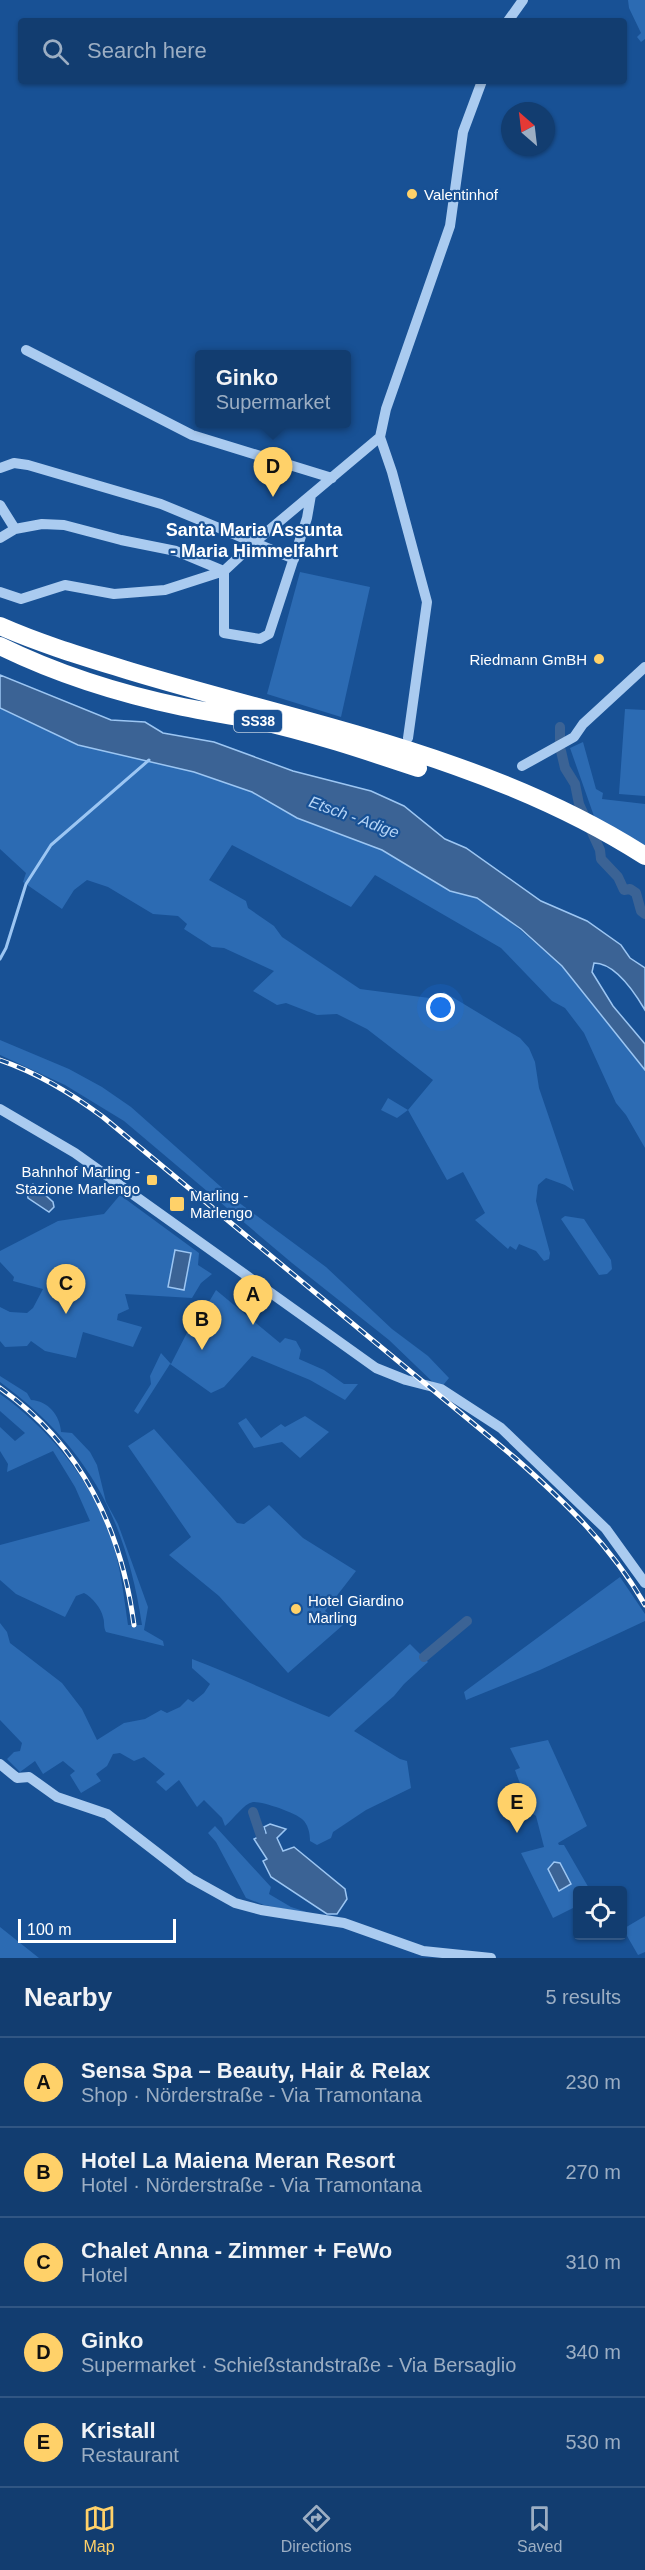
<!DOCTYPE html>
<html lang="en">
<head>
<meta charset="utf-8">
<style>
	:root { --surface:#123d70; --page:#1b4475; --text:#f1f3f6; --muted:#9caec3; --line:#315683; --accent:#ffd169 }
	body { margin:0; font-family:Arial,sans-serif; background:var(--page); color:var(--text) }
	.controls { position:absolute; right:18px; bottom:18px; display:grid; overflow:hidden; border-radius:6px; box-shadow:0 2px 4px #0004 }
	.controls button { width:54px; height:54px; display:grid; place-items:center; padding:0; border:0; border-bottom:2px solid var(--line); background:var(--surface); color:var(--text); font:30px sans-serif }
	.compass { position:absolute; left:501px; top:102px; width:54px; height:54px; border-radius:50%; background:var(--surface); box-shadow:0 2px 4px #0004; rotate:332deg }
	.scale { position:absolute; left:18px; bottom:15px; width:158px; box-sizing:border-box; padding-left:6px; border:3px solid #fff; border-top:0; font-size:16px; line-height:21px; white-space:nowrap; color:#fff; -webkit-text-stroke:4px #185195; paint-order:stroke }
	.you { position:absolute; left:441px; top:1008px; width:21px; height:21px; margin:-15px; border:4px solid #fff; border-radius:50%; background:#1a73e8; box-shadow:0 0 0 9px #1a73e833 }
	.badge { display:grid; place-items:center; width:39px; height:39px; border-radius:50%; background:var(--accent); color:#111; font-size:20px; font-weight:700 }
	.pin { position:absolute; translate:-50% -50px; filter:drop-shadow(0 2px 3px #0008) }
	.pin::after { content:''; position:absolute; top:32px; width:21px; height:18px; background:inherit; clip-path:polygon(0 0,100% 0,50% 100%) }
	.popup { position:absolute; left:195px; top:350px; width:156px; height:78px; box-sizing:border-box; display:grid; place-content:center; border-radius:6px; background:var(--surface); filter:drop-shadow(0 2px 4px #0005); font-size:20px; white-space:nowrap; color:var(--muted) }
	.popup b { font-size:22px; color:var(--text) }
	.popup::after { content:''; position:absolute; left:50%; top:100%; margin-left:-12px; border:12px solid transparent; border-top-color:var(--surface) }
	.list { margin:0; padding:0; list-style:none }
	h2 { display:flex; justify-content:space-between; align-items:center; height:78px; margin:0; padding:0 24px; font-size:26px }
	h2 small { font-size:20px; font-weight:400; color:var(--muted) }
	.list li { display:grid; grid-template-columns:39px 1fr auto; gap:18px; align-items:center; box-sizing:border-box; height:90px; padding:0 24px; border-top:2px solid var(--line) }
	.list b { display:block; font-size:22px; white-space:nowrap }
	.list p { margin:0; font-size:20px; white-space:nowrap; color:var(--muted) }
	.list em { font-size:20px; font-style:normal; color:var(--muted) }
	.icon { flex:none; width:33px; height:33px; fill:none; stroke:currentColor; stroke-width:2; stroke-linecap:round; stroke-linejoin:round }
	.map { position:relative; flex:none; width:645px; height:1958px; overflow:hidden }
	.search { position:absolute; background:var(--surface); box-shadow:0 2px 4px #0004; left:18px; right:18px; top:18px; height:66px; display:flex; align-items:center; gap:15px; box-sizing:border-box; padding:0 21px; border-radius:6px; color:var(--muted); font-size:22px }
	.sheet { height:528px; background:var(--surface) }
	nav { display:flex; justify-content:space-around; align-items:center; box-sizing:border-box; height:84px; border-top:2px solid var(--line); background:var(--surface); font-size:16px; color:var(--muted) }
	nav a { display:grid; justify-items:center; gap:3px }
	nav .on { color:var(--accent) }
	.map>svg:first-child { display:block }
</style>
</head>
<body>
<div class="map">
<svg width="645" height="1958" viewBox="0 0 645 1958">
	<rect width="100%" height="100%" fill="#185195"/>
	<path fill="#2c6bb3" d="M628,0H645V39L641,42L637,37L641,33L629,8Z
		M300,572L370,587L341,717L267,694Z
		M0,708L78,745L194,772L252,792L297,818L382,850L450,891L477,898L505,917L562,966L645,1070V1148L626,1115L616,1103L584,1033L565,1008L552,1001L501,948L375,875L351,907L232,845L209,880L246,901L248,908L274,926L282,937L360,989L437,999L444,992L520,1038L529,1048L535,1062L539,1088L574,1191L565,1185L546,1178L538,1185L536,1201L550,1253L549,1259L544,1261L536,1251L519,1244L516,1250L510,1246L508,1249L475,1220L485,1213L463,1172L447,1180L408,1110L397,1118L381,1110L388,1098L408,1110L433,1080L367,1029L337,1014L317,1015L286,1003L277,1005L253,991L274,971L224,948L212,947L184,929L187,924L178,916L153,914L108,887L87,880L74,890L62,909L23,882L26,873L0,849Z
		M625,709L645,710V796L619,794Z
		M583,742L596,789L603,793L602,799L645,804V850L595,819L570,748Z
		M0,1040L69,1069L102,1087L131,1107L238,1202L326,1267L392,1329L428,1356L449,1378L440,1389L389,1340L292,1263L124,1121L65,1085L0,1055Z
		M120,1195L199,1253L198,1265L212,1274L201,1283L192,1298L125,1294L129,1309L118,1314L117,1320L142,1327L133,1347L83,1332L76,1358L45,1351L31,1341L27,1346L5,1347L0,1341V1307L10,1312L27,1313L33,1308L43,1289L13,1281L14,1277L0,1262V1251L58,1221L104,1214Z
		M565,1216L584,1219L611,1260L612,1269L607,1274L599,1275L561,1219Z
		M216,1290L280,1343L285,1338L296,1341L301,1350L299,1359L324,1370L344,1384H358L345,1400L310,1380L252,1356L224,1387L211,1393L170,1364L138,1414L134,1411L151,1384L150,1376L161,1353L171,1364L196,1315L203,1312Z
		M0,1376L27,1393L31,1400C48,1401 60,1415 61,1432L72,1433L90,1452L97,1465L106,1502L118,1524L148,1607L144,1630L163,1641L164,1646L106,1632C103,1626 105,1623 103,1617C101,1608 92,1597 84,1593L76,1596L65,1617L16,1594L0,1580V1545L90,1521L75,1487L53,1451L7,1472L8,1464L0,1451V1427L15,1441L25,1433L0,1411V1394C50,1429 95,1485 113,1543C121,1570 124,1598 128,1625H142C126,1518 87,1446 0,1382Z
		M305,1416L329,1432L300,1458L282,1442L254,1448L238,1423L246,1418L261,1438L281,1424L285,1427Z
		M154,1429L237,1523L244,1524L269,1505L303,1538L356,1571L325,1611L343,1625L288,1673L219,1596L169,1555L191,1537L128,1446Z
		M620,1577L645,1614V1621L540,1670L466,1700L464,1692Z
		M0,1623L7,1632L10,1643L62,1683L82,1709L97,1740L124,1723L145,1719L161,1710L167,1713L180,1707L188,1699L193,1702L204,1693L210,1684L192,1668V1659C238,1676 283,1699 329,1717L410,1644L428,1662L404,1684L394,1696L354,1731L400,1759L407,1761L411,1788L366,1810L333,1832L331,1838L317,1845L310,1841C310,1833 308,1824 302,1819C296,1813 262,1801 253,1802C243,1804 234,1819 225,1826L222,1818L204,1800L197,1807L179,1780L166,1791L156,1782L165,1774L144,1757L134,1761L120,1753L113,1754L107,1766L96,1774L101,1781L81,1793L70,1775L75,1771L63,1761L43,1774L35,1761L20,1772L7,1759L14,1752L20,1751L22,1743L0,1720Z
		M548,1740L587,1826L558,1843L559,1845H564L590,1890H578L577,1906L553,1918L521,1853L544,1847L536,1816L533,1814C528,1798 520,1786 515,1770L520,1768L510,1748Z
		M215,1826L271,1887L269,1894L291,1907L316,1915L264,1905L246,1898L216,1842L208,1833Z
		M645,1916V1952L638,1955L623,1929Z
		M0,1927L39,1958H0Z"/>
	<path fill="#3b6395" stroke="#9cc6f3" stroke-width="1.5" d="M0,675L111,720L145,722L163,733L214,742L293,771L371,791L404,806L445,839L466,848L541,901L587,921L621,945L630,958L645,968V1010C635,993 616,963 594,963L592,972L613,1006L645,1044V1070L562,966L521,929L477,898L450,891L382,850L297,818L252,792L194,772L78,745L0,708Z
		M33,1184L53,1202L54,1207L49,1212L28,1198L27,1191Z
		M175,1250L191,1253L184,1290L168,1287Z
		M270,1824L286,1829L277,1838L283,1851L294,1847L345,1889L347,1899L337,1914H327L271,1877L263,1861L267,1859L254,1839L266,1833L264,1827Z
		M554,1862L560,1863L571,1884L559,1891L548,1869Z"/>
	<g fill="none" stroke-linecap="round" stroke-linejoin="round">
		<path stroke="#9cc6f3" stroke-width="3" d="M0,959L6,948L26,884L51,845L149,760"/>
		<path stroke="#3b6395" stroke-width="10" d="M560,727V740
			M561,751L565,768L575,784L579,804L600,850L601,859L618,877L624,890L630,889L636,893L641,911L645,914
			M424,1657L467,1621
			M253,1812L261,1836"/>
		<path stroke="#aacbf0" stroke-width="10" d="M508,21L523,0
			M26,350L192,435L332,478
			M380,437L392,472L427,602L408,738
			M0,468L14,463L28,465L161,504L294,559
			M311,495L307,518L269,634L260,639L224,633V571L255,542L380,437L386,409L450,226L463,132L482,81
			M0,505L15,529
			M0,538L15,529L42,524L64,525L121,540L176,551L224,571
			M0,592L21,599L65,585L114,594L165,590L224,571
			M522,766L574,737L583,724L645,667
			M0,1109L75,1153L376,1368L406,1380L441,1389L501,1428L606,1529L645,1583
			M0,1764L17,1778L29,1777L57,1797L107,1814L190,1878L235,1903L261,1910L344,1923L423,1951L491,1958"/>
		<path stroke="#fff" stroke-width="18" d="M0,626C43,645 88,658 133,672C306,724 491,757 645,856
			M0,646C57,674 121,694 183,707C207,712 231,715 255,720C310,732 364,750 418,768"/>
		<g stroke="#fff" stroke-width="5">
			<path id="rail" d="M0,1060C38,1073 71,1093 103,1117L515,1458C564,1501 612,1547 645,1605
				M0,1388C82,1446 121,1528 134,1625"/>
		</g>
		<use href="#rail" stroke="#185195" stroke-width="3" stroke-dasharray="9" stroke-linecap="butt"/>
	</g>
	<g fill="#ffd169" stroke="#185195" stroke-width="2">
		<circle cx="412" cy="194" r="6"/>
		<circle cx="599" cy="659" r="6"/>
		<rect x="146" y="1174" width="12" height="12" rx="3"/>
		<rect x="169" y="1196" width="16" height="16" rx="3"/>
		<circle cx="296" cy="1609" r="6"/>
	</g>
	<g text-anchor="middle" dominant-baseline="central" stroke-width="4.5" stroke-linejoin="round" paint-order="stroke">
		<rect fill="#185195" stroke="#bacbdf" stroke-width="1.5" x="234" y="710" width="48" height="22" rx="4.5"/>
		<g font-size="14" font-weight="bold" fill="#fff">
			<text x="258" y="721">SS38</text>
		</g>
		<g font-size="15" fill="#fff" stroke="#185195" text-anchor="start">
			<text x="424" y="194">Valentinhof</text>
			<text x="587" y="659" text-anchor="end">Riedmann GmBH</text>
			<text x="140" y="1171" text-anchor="end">Bahnhof Marling -<tspan x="140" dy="17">Stazione Marlengo</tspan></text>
			<text x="190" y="1195">Marling -<tspan x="190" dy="17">Marlengo</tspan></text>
			<text x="308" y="1600">Hotel Giardino<tspan x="308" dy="17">Marling</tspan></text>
		</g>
		<g font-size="16" font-style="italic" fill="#b6d5f7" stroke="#185195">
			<text transform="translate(354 817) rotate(20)">Etsch - Adige</text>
		</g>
		<g font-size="18" font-weight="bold" fill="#fff" stroke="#185195">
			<text x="254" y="530">Santa Maria Assunta<tspan x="254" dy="21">- Maria Himmelfahrt</tspan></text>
		</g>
	</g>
</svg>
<div class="controls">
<button><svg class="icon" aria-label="locate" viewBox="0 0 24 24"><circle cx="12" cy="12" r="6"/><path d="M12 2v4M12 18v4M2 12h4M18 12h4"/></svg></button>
</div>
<svg class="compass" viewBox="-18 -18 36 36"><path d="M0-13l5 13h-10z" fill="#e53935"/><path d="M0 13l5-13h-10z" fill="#9caec3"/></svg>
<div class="scale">100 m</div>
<div class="you"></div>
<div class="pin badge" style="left:253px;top:1325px">A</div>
<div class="pin badge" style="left:202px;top:1350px">B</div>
<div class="pin badge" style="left:66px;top:1314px">C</div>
<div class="pin badge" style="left:273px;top:497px">D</div>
<div class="popup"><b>Ginko</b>Supermarket</div>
<div class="pin badge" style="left:517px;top:1833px">E</div>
<div class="search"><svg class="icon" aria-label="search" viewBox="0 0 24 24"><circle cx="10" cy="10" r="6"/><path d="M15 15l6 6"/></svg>Search here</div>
</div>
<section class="sheet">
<h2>Nearby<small>5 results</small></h2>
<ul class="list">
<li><span class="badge">A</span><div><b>Sensa Spa – Beauty, Hair &amp; Relax</b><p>Shop · Nörderstraße - Via Tramontana</p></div><em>230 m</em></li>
<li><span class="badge">B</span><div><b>Hotel La Maiena Meran Resort</b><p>Hotel · Nörderstraße - Via Tramontana</p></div><em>270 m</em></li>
<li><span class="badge">C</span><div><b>Chalet Anna - Zimmer + FeWo</b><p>Hotel</p></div><em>310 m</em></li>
<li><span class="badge">D</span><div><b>Ginko</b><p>Supermarket · Schießstandstraße - Via Bersaglio</p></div><em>340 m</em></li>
<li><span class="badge">E</span><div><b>Kristall</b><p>Restaurant</p></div><em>530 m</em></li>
</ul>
</section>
<nav>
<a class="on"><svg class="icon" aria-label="map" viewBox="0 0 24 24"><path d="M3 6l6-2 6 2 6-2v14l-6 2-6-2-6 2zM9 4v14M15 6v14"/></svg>Map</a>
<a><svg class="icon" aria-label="directions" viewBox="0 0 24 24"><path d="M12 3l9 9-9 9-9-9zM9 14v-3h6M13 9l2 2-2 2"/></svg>Directions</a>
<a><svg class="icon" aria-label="saved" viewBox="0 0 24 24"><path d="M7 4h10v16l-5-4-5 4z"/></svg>Saved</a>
</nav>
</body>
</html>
